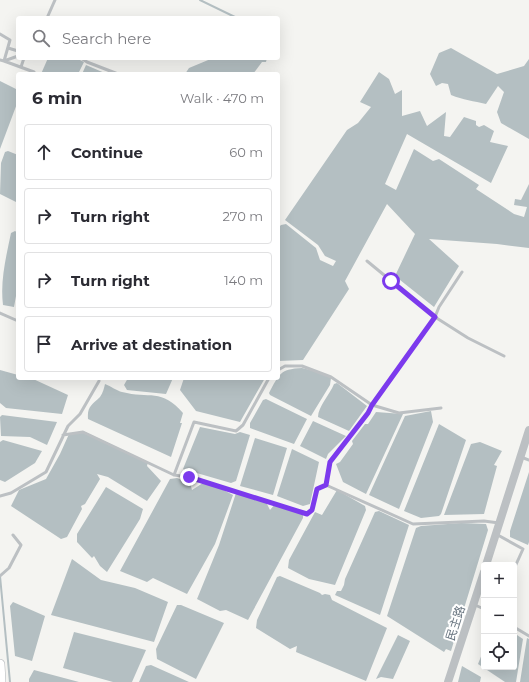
<!DOCTYPE html>
<html lang="en">
<head>
<meta charset="utf-8">
<style>
	:root { --surface:#fff; --page:#f2f2f3; --text:#2b2b33; --muted:#7c7c81; --line:#e1e1e2 }
	body { margin:0; font-family:Montserrat,"Noto Sans TC",sans-serif; background:var(--page); color:var(--text) }
	.controls { position:absolute; right:12px; bottom:12px; display:grid; overflow:hidden; border-radius:4px; box-shadow:0 4px 16px #0002 }
	.controls button { width:36px; height:36px; display:grid; place-items:center; padding:0; border:0; border-bottom:1px solid var(--line); background:var(--surface); color:var(--text); font:20px sans-serif }
	.stop { position:absolute; width:12px; height:12px; margin:-9px; border:3px solid #7c3aed; border-radius:50%; background:#fff }
	.stop.end { background:#7c3aed; border-color:#fff; box-shadow:0 1px 4px #0008 }
	.list { margin:0; padding:0; list-style:none }
	h2 { display:flex; justify-content:space-between; align-items:center; height:52px; margin:0; padding:0 16px; font-size:17px }
	h2 small { font-size:13px; font-weight:400; color:var(--muted) }
	.list li { display:grid; grid-template-columns:26px 1fr auto; gap:12px; align-items:center; box-sizing:border-box; height:56px; margin:0 8px 8px; padding:0 8px; border:1px solid var(--line); border-radius:4px }
	.list b { display:block; font-size:15px; white-space:nowrap }
	.list em { font-size:13px; font-style:normal; color:var(--muted) }
	.icon { flex:none; width:22px; height:22px; fill:none; stroke:currentColor; stroke-width:2; stroke-linecap:round; stroke-linejoin:round }
	.map { position:relative; flex:none; width:529px; height:682px; overflow:hidden }
	.search { position:absolute; background:var(--surface); box-shadow:0 4px 16px #0002; left:16px; top:16px; width:264px; height:44px; display:flex; align-items:center; gap:10px; box-sizing:border-box; padding:0 14px; border-radius:4px; color:var(--muted); font-size:15px }
	.panel { position:absolute; background:var(--surface); box-shadow:0 4px 16px #0002; left:16px; top:72px; width:264px; height:308px; border-radius:4px }
	.map>svg:first-child { display:block }
</style>
</head>
<body>
<div class="map">
<svg width="529" height="682" viewBox="0 0 529 682">
	<rect width="100%" height="100%" fill="#f4f4f1"/>
	<path fill="#b4bfc2" d="M451,48L497,74L524,66L529,59V139L501,123L497,112L504,92L498,86L486,104C474,101 463,100 451,95L448,84L442,83L436,86L430,74L439,53Z
		M48,58H76L84,62L78,74H41Z
		M213,58H267L266,62H262L253,74H185L189,68Z
		M86,65L107,74H82Z
		M379,72L389,79L395,94L402,90V116L420,111L427,126L446,112L444,136L450,137L464,117L476,121V125L479,127L484,125L494,131L490,142L508,146L491,183L407,134L385,184L396,190L414,149L433,161L439,159L479,185L476,189L514,214L524,217L527,207L514,205L515,199L521,200L529,184V248L497,244L429,239L459,266L434,307L395,276L415,234L387,204L345,281L349,289L303,360L278,361V228L281,225L286,224L316,248L320,260L333,266L336,261L325,256L318,245L285,220L347,130L358,123L371,107L360,102Z
		M0,81L18,90V101L0,149Z
		M8,151L18,155V203L0,194L1,163L5,152Z
		M15,231L18,233V285L14,307L3,305C0,281 6,257 11,233Z
		M302,368L323,373L331,378L330,385L311,416L270,395L269,393C279,375 279,369 302,368Z
		M0,370L18,375V378H31L68,395L62,414L6,408L0,403Z
		M128,378H173L166,394L127,390L124,385Z
		M184,378H265L240,422L196,411L180,390Z
		M337,383L367,406L349,431L318,417C318,407 330,394 334,384Z
		M105,384C111,386 117,391 122,392C149,399 162,388 183,413L180,423H182L171,457L88,419C87,406 92,405 100,397C103,393 104,388 105,384Z
		M266,399L307,419L294,444L250,428V423L263,400Z
		M431,411L433,422L399,509L369,495L405,416Z
		M376,412L403,414L366,494L343,482L336,464L340,462L353,444L352,441L365,424H368Z
		M2,415L57,422L47,445L30,437L1,436L0,417Z
		M313,421L346,436L328,454L326,459L300,446Z
		M439,424L466,440L441,514L439,516L421,518L404,511Z
		M200,427L235,434L240,432L250,435L236,481L231,483L183,469Z
		M83,431L148,462L147,466L161,481L147,501L108,477L97,474L100,479L85,504L81,506L82,509L67,537L61,539L11,506L19,490L46,479L60,454L69,434Z
		M255,438L287,448L273,495L240,486Z
		M3,440L42,451L35,463L5,482L0,480V442Z
		M480,442L502,451L494,465L497,466L484,514L444,515L471,444Z
		M292,449L319,462L310,504L303,506L277,496Z
		M529,472V542L528,545L510,537V531Z
		M177,478L190,483L192,490L206,481L233,495L215,544L187,594L153,578L147,582L120,571L170,479Z
		M106,487L143,509L140,519L107,572L100,566L94,556L92,558L77,542V534Z
		M337,490L365,506L366,510L335,585L309,579L288,568L289,560L315,512L322,515Z
		M236,493L266,502L270,510L275,504L303,514V518L248,620L226,610L220,611L197,599L219,545Z
		M379,511L409,525L380,615L335,595L337,591H341L344,585L345,579L375,512Z
		M461,523L486,524L488,530L451,651L446,649L444,652L387,616L416,528L421,526Z
		M72,559L101,580L135,588L168,602L154,642L51,615Z
		M280,576L320,593L322,595L325,594L330,595L332,600L387,628L366,681L296,652L297,646L290,649L256,628L257,620L277,577Z
		M13,602L45,616L32,661L15,656L10,606Z
		M177,605H181L224,623L196,679L157,659L156,649Z
		M74,632L146,650L132,682H113L63,668Z
		M514,633L523,639L516,682H505L478,664L484,649V667H514Z
		M398,635L410,641L393,679L381,677L376,679Z
		M527,638L529,639V682H520Z
		M151,665L189,682H139L146,666Z
		M462,666L481,677L480,682H458Z
		M34,670L79,682H29V679Z"/>
	<g fill="none" stroke-linecap="round" stroke-linejoin="round">
		<path stroke="#b4bfc2" stroke-width="2" d="M200,0L237,18
			M0,576L10,682"/>
		<g stroke="#b1b5b9" stroke-width="10">
			<path id="secondary" d="M0,664L1,682"/>
		</g>
		<path stroke="#bcc0c3" stroke-width="3" d="M47,18L55,0
			M0,34L10,40L4,61L34,72
			M8,48L18,51
			M81,58L87,62L118,74
			M0,60L4,61L18,56
			M21,67L24,58
			M367,261L435,317L468,338L504,356
			M462,272L439,307L435,317L372,405L368,413L330,462L326,485L413,524L484,521L499,523
			M0,313L18,321
			M278,370L285,366H302L331,377L372,405L399,413L441,408
			M63,435L83,432L174,475L194,422L236,431L243,425L269,378
			M521,457L529,460
			M174,475L189,477L307,514L312,510L317,489L326,485
			M0,496L11,493L46,472L68,426L80,414L99,381
			M496,534L523,549L514,569
			M0,576L9,568L21,545L13,535
			M475,605L484,609
			M514,627L529,636"/>
		<path stroke="#bcc0c3" stroke-width="8" d="M486,565L529,430
			M448,682L484,572"/>
		<use href="#secondary" stroke="#fff" stroke-width="9"/>
	</g>
	<g fill="none" stroke-linecap="round" stroke-linejoin="round">
		<path stroke="#7c3aed" stroke-width="5" d="M189,477L307,514L312,510L317,489L326,485L330,462L368,413L372,405L435,317L391,281"/>
	</g>
	<g text-anchor="middle" dominant-baseline="central" stroke-width="4" stroke-linejoin="round" paint-order="stroke">
		<g font-size="12" fill="#67747f" stroke="#fff">
			<text transform="translate(455 623) rotate(-72)">民主路</text>
		</g>
	</g>
</svg>
<div class="controls">
<button>+</button>
<button>−</button>
<button><svg class="icon" aria-label="locate" viewBox="0 0 24 24"><circle cx="12" cy="12" r="6"/><path d="M12 2v4M12 18v4M2 12h4M18 12h4"/></svg></button>
</div>
<div class="stop" style="left:391px;top:281px"></div>
<div class="stop end" style="left:189px;top:477px"></div>
<div class="search"><svg class="icon" aria-label="search" viewBox="0 0 24 24"><circle cx="10" cy="10" r="6"/><path d="M15 15l6 6"/></svg>Search here</div>
<section class="panel">
<h2>6 min<small>Walk · 470 m</small></h2>
<ul class="list">
<li><svg class="icon" aria-label="ahead" viewBox="0 0 24 24"><path d="M12 20V5M6 11l6-6 6 6"/></svg><div><b>Continue</b></div><em>60 m</em></li>
<li><svg class="icon" aria-label="right" viewBox="0 0 24 24"><path d="M7 20v-9h11M14 6l5 5-5 5"/></svg><div><b>Turn right</b></div><em>270 m</em></li>
<li><svg class="icon" aria-label="right" viewBox="0 0 24 24"><path d="M7 20v-9h11M14 6l5 5-5 5"/></svg><div><b>Turn right</b></div><em>140 m</em></li>
<li><svg class="icon" aria-label="arrive" viewBox="0 0 24 24"><path d="M6 21V4h12l-3 4 3 4H6"/></svg><div><b>Arrive at destination</b></div></li>
</ul>
</section>
</div>
</body>
</html>
